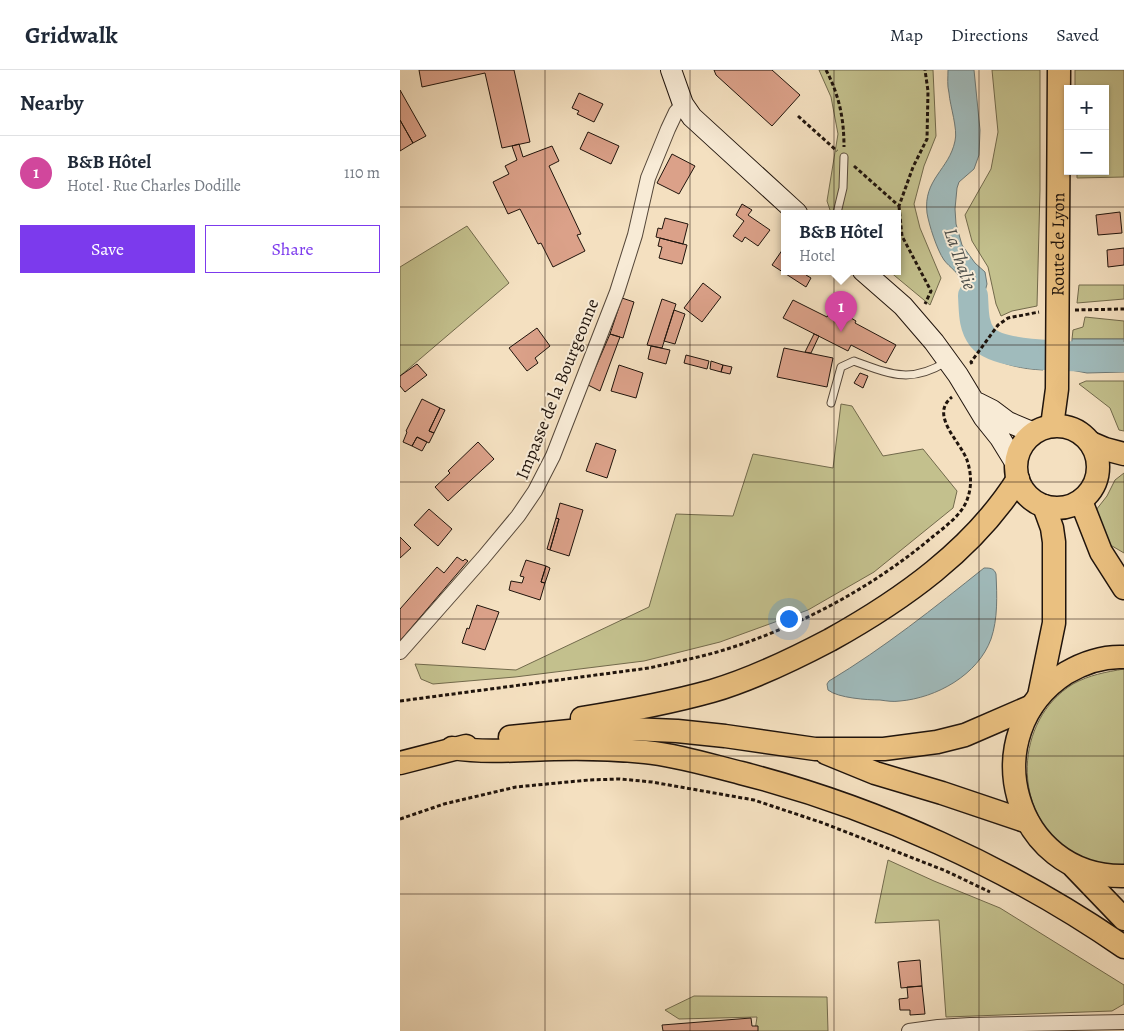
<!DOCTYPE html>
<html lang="en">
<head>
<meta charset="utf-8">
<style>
	:root { --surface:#fff; --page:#f2f2f3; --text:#1f2937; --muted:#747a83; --line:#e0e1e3; --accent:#7c3aed }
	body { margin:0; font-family:Alegreya,serif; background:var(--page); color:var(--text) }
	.controls { position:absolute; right:15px; top:15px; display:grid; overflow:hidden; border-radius:0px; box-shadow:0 1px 4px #0004 }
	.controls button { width:45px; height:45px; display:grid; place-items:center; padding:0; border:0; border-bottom:1px solid var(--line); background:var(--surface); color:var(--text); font:25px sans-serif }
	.you { position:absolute; left:388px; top:548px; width:18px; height:18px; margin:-12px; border:4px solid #fff; border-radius:50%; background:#1a73e8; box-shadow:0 0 0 8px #1a73e833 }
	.badge { display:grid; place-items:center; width:32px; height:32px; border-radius:50%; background:var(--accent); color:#fff; font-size:16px; font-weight:700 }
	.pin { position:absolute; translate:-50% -41px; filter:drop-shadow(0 1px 2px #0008) }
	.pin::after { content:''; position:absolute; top:26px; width:18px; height:15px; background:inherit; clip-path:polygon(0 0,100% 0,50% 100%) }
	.popup { position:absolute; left:381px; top:140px; width:120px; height:65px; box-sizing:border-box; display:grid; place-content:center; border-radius:0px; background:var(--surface); filter:drop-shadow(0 1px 4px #0005); font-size:16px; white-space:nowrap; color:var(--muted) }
	.popup b { font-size:19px; color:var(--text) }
	.popup::after { content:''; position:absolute; left:50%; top:100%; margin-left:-10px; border:10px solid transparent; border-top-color:var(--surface) }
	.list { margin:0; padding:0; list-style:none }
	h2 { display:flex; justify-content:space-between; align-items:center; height:65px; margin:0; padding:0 20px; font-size:21px }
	h2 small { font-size:16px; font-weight:400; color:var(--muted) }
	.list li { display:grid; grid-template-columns:32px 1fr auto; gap:15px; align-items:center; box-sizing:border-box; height:75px; padding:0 20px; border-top:1px solid var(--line) }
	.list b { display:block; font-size:19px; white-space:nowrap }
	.list p { margin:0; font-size:16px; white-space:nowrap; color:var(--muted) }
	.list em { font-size:16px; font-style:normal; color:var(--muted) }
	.actions { display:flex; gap:10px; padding:15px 20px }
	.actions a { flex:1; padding:11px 0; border:1px solid var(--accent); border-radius:0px; text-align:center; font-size:18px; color:var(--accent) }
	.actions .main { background:var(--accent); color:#fff }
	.map { position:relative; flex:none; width:724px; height:961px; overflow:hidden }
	header { display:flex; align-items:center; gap:30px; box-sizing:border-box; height:70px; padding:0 25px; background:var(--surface); border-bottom:1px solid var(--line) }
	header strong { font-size:24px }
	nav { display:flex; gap:28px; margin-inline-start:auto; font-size:18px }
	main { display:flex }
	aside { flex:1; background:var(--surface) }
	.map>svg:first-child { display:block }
</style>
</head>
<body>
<header>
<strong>Gridwalk</strong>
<nav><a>Map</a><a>Directions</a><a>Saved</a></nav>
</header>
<main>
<aside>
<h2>Nearby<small></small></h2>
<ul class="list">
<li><span class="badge" style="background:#d1479c">1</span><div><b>B&amp;B Hôtel</b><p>Hotel · Rue Charles Dodille</p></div><em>110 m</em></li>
</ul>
<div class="actions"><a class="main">Save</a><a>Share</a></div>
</aside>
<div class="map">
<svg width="724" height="961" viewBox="0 0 724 961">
	<rect width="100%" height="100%" fill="#f4e0c0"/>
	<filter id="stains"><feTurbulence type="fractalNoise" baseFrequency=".004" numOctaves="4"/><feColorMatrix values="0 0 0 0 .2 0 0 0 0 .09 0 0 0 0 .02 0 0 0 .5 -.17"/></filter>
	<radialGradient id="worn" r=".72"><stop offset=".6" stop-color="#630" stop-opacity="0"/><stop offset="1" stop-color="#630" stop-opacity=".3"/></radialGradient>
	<path fill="#c3c08d" stroke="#726a4c" d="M419,0H533L536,66L524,96L514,134L520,158L541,208L530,235L489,201H497V143H431L427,131L438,64L431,27Z
		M592,0H640V120L637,236L612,241L601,246L596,234L588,197L572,171L565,145L591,99L598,62Z
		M675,0H724V107L677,108V101H705V19H675Z
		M67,156L109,213L0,306V197Z
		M679,215H724V229L677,233Z
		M685,247L724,251V269H672L673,260L683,257Z
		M686,311H724V361L719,360L710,338L679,314Z
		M441,334L452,336L483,386L523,379L557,421L553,438L474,502L408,540L320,572L244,591L115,607L33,614L21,609L15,594L116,600L249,537L276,444L333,446L353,384L433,398Z
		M724,403V483L707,473L696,440L707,426L715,410Z
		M724,599V798C705,794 687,791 670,781C611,743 614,650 673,614C689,605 706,602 724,599Z
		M488,790L534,811L600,838L724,915V934L712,941L546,947L539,850L475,853Z
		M294,926L427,927L428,961H355L357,947L279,949L265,940Z"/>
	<path fill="#a0bbbc" stroke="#6d7876" d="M548,0H574L580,60L579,85L574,99L559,112L557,118L555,139L556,154L562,175L575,193L585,202L587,214L583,229V246L586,259L575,277C555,261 567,234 562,213C559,202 550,198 544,190C537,180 529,155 527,143C523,109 549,100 555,71C558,59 550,36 549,23C547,15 548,8 548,0Z
		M595,265L612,272L643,273V300C622,299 604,295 585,285Z
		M672,269H724V302L687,303L671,300Z
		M584,498C590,498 594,498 596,504C597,525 598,549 591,569C578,605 536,628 500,631C493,632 487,631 480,630C467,630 438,628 428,620L427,614L429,611C484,578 534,538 584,498Z"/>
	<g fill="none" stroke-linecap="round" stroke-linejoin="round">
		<path stroke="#a0bbbc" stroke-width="30" d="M573,226C574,241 573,255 582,267C600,290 695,286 724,287"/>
	</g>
	<path fill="#dba189" stroke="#20140c" d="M19,0H114L130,72L102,78L85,3L22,17Z
		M314,0H372L400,25L372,56L316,5Z
		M0,20L26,66L13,73L0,50Z
		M179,23L203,34L194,52L177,44L179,41L172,38Z
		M0,50L13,73L0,81Z
		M188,62L219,76L211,94L180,79Z
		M119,74L123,87L152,76L159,91L149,96L181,164L177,165L185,181L153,197L141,173L138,174L120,139L108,144L93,112L109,104L105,96L117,90L112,76Z
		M272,84L295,96L279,124L257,113Z
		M342,134L352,140L348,145L370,160L358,176L345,167L342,172L333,166L344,151L336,145Z
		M720,142L722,163L698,165L696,145Z
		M265,148L288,154L283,174L256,167L258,158L262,159Z
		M260,168L287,175L282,194L259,188L262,177L258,176Z
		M385,176V201H408L406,205L411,208L406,217L372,195Z
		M724,178V195L708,197L707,180Z
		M303,213L321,227L302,252L284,238Z
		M222,228L234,232L223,268L210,264Z
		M262,229L276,234L262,278L247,275Z
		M393,230L427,247L431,240L449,250L451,248L456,251L455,253L496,275L486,293L451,275L448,281L383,248Z
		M274,240L285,244L275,274L264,271Z
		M137,258L150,276L135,288L138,293L127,301L109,278Z
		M210,264L220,267L200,321L188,315Z
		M414,264L419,266L411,283L405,282Z
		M251,276L270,280L266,294L248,289Z
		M384,278L433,288L427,317L377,307Z
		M286,285L309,291L307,299L284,293Z
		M311,291L323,295L321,302L310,299Z
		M17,294L27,305L5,322L0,316V306Z
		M219,295L243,303L236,328L211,321Z
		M323,295L332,297L330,304L321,302Z
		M460,303L468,306L463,318L454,313Z
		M22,329L40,338L29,361L34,363L29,373L17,367L12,376L3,372L7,362L6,361Z
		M40,338L45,340L34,363L29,361Z
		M17,367L27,372L22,381L12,376Z
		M78,372L94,389L48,431L35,417L50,403L48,401Z
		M196,373L216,380L207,408L186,401Z
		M160,433L183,440L169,486L150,480L159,449L156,448Z
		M29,439L52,459L38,476L14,455Z
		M156,448L159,449L150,480L147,479Z
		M0,467L11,478L0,488Z
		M57,487L63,491L65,489L68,491L0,571V539L37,497L44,503Z
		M126,490L146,496L141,512L145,513L140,530L109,520L111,511L122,513L124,507L120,506Z
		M146,496L150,498L145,513L141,512Z
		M77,535L99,542L85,580L62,573L67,558L69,559Z
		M520,890L522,916L501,918L498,892Z
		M522,916L525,944L510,945V940H500L499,929L508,928L507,917Z
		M351,948L352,956H358V961H263L262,955Z"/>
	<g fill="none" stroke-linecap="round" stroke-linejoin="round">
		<g stroke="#554739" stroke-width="9">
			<path id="lane" d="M437,143L443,118L444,87
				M431,333L441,297L454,291C490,304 510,314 546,292"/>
		</g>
		<g stroke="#554739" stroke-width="16">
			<path id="street" d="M0,582L83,488L118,446L135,421L153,386L217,222L235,165L248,108L268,59L276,42L283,34
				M509,961L538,957L570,955L724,952"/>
		</g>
		<g stroke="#20140c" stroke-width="22">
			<path id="secondary" d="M271,0L283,34L292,47L397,143
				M463,201L503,236L534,272L558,305L584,348L600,368L616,394
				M578,333L592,340L608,352L634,363"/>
		</g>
		<g stroke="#20140c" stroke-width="25">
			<g id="primary">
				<circle cx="657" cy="397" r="41"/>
				<path id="s1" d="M652,356L657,319L659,0"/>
				<path d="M691,373L705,379L724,384"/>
				<path d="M681,431L701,482L724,518"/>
				<path d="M724,587C704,586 683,593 666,603C573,663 613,808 724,806"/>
				<path d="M639,626L654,553V472L652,458L644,436"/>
				<path d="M182,648C226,641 269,633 312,621C353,609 392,590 430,570C502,530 573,480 618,409"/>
				<path d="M110,667L180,660L231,659L277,661L325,666L415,679H484L537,672L565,665L632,636"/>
				<path d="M52,678C86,683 120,680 154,679C184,678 214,679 245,682C277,685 309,695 341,703C474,737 610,798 724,877"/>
				<path d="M426,683L475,703L542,723L628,752"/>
				<path d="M0,693L66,676"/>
				<path d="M674,797L724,849"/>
			</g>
		</g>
		<path stroke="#20140c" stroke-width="3" stroke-dasharray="4 2.5" stroke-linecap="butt" d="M426,0C439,25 444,48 444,77
			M398,46L437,81
			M454,96L499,136L513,97L527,69L528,21L525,0
			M499,136L502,166L531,221L525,234
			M675,240L724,239
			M572,294L571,292L598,255L608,248L639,242
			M0,631L249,598C275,592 302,587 327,579C400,556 471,518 530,469C543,458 563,445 568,427C572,415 571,402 567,390C560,371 529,345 552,327
			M0,749L44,734L116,717L189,710L220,709L252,712L354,730L423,753L500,783L546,801L590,822"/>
		<use href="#lane" stroke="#f8ebd6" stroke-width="7"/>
		<use href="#street" stroke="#f8ebd6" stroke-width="14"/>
		<use href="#secondary" stroke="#f8ebd6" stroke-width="20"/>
		<use href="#primary" stroke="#eac080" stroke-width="22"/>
	</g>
	<path fill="none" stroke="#20140c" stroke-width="1" stroke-opacity="0.55" d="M145,0V961M290,0V961M434,0V961M579,0V961M0,137H724M0,275H724M0,412H724M0,549H724M0,686H724M0,824H724"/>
	<g text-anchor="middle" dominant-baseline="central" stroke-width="4" stroke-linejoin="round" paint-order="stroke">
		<g font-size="18" fill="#20140c" stroke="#f8ebd6">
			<text stroke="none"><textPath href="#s1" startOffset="182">Route de Lyon</textPath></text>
			<text transform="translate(157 319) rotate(-68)">Impasse de la Bourgeonne</text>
		</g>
		<g font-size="19" font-style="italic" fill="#4d4e4a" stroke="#f8ebd6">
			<text transform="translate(560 189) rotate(71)">La Thalie</text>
		</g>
	</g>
	<rect width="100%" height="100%" filter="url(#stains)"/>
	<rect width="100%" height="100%" fill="url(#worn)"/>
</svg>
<div class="controls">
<button>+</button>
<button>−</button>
</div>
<div class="you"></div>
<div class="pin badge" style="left:441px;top:262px;background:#d1479c">1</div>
<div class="popup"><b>B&amp;B Hôtel</b>Hotel</div>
</div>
</main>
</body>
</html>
